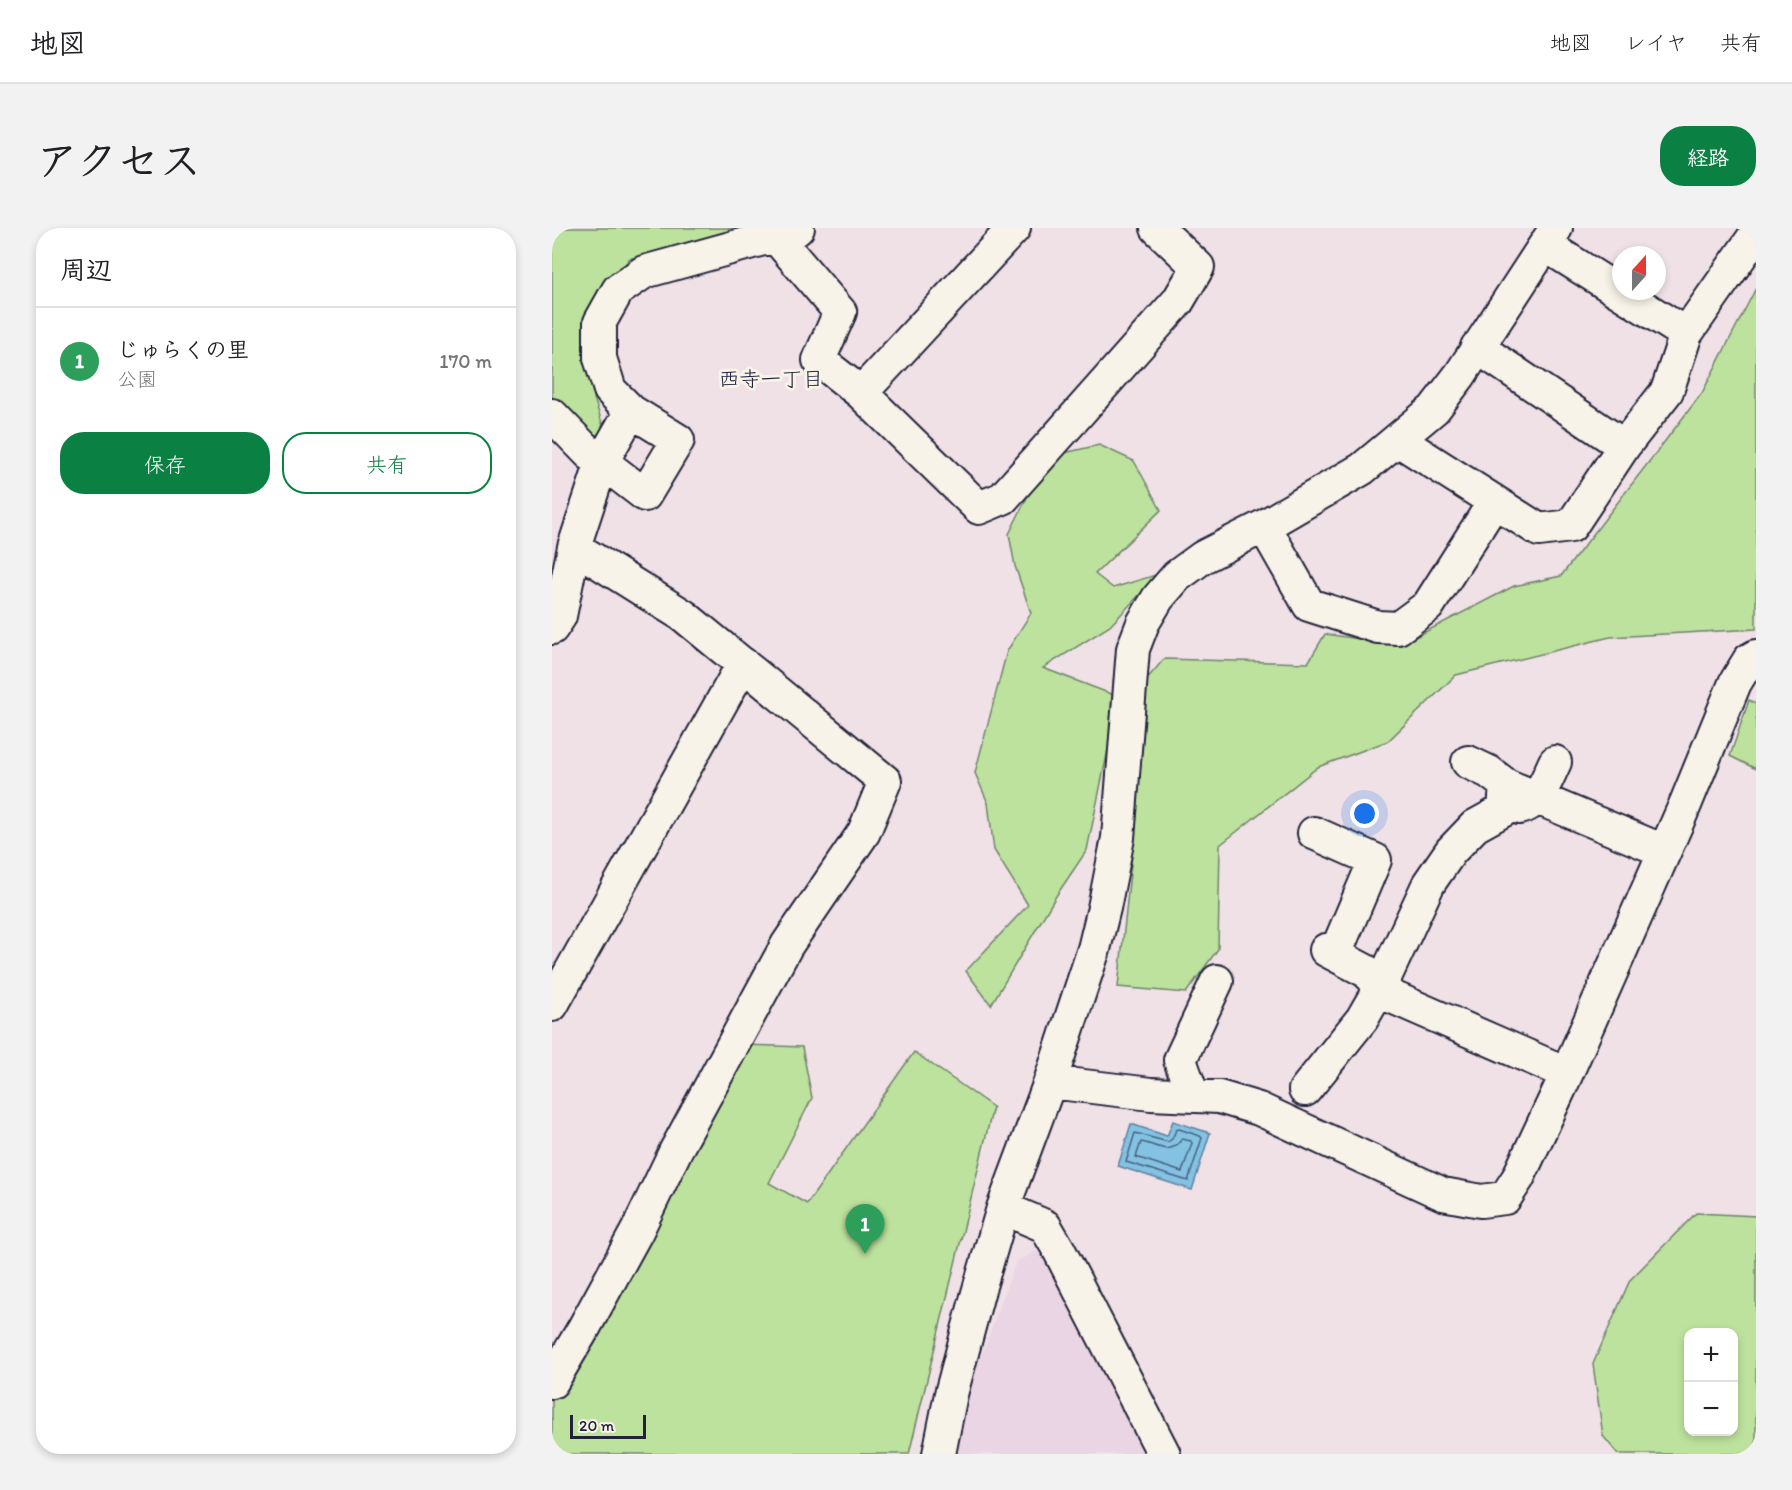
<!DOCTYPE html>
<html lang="ja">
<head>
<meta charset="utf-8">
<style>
	:root { --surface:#fff; --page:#f2f2f2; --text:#202124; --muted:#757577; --line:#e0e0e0; --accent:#0b8043 }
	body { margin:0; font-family:Itim,"Klee One",sans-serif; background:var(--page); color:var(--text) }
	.controls { position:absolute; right:18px; bottom:18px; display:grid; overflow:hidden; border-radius:12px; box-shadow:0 3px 9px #0003 }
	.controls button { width:54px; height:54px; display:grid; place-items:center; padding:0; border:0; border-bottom:2px solid var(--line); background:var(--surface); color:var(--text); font:30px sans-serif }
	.compass { position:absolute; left:1060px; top:18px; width:54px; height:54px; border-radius:50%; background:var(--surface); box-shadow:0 3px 9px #0003; rotate:21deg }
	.scale { position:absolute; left:18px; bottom:15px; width:76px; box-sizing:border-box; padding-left:6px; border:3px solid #22223b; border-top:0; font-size:16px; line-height:21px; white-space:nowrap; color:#22223b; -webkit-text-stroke:4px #f7f3e8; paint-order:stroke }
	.you { position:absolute; left:813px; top:586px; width:21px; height:21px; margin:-15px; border:4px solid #fff; border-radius:50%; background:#1a73e8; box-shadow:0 0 0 9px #1a73e833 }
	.badge { display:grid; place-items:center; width:39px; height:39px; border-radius:50%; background:var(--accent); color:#fff; font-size:20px; font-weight:700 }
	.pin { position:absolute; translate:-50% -50px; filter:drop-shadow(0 2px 3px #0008) }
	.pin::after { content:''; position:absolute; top:32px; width:21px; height:18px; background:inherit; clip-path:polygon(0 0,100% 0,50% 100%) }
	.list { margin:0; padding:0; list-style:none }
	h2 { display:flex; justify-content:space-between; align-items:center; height:78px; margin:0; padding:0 24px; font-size:26px }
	h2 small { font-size:20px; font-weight:400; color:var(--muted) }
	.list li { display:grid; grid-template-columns:39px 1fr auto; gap:18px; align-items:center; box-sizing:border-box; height:108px; padding:0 24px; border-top:2px solid var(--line) }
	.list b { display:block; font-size:22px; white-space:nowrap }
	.list p { margin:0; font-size:20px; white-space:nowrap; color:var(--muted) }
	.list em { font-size:20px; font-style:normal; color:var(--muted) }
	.actions { display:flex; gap:12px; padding:18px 24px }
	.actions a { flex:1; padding:14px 0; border:2px solid var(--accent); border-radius:24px; text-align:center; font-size:21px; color:var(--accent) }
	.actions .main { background:var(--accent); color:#fff }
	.map { position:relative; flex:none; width:1204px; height:1226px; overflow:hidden; border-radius:24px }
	header { display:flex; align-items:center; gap:36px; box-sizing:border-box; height:84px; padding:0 30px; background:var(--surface); border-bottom:2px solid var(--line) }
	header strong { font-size:28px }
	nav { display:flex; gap:33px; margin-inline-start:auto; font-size:21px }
	.intro { display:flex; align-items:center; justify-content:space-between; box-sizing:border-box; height:144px; padding:0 36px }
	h1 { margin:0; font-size:42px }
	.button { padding:15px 27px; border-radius:24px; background:var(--accent); color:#fff; font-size:21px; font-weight:700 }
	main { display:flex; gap:36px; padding:0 36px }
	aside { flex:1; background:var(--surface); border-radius:24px; box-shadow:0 3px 9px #0003 }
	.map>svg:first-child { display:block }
</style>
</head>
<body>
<header>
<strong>地図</strong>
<nav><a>地図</a><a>レイヤ</a><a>共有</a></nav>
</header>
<div class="intro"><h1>アクセス</h1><a class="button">経路</a></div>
<main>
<aside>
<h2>周辺<small></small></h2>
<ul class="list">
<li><span class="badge" style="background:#2e9e5b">1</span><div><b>じゅらくの里</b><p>公園</p></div><em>170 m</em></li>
</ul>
<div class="actions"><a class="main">保存</a><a>共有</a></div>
</aside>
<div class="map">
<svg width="1204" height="1226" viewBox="0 0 1204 1226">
	<rect width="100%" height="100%" fill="#efe1e6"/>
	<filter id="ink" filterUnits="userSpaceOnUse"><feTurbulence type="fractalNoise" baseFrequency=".0167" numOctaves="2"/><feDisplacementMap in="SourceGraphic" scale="12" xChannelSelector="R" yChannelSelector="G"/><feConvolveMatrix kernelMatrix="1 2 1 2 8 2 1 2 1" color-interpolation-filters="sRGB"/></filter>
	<g filter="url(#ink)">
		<path fill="#e9d5e4" d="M490,1020L600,1226H398L405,1193L464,1034Z"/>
		<path fill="#bde29d" stroke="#70826c" stroke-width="1.5" fill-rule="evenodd" d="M0,0H188L77,31L40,85L42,170L54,207H32L0,169Z
			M1204,60V401L1058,409L904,447L836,513L766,539L668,617L666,721L634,765L566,759L583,598L594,452L612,431L756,435L773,406L848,417L962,358L1009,348L1150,165Z
			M547,217L582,233L609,282L543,346L561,360L607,346L558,398L491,440L567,469L535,622L504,668L439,777L414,743L476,677L442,622L436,575L423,545L455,423L479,385L463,338L457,306L495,229Z
			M1197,472L1204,476V541L1178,528Z
			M194,817L250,819L260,870L217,955L255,976L362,824L441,879L357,1226H0V1154Z
			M1144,985L1204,988V1226H1066L1051,1208L1041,1136L1078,1052ZM1136,1104H1182V1204H1136Z"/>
		<path fill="#83c2e3" stroke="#5c82a0" stroke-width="1.5" d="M621,893L658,905L640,962L566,938L579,896L615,908Z"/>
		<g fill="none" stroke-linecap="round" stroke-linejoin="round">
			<path stroke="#49627e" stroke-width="1.5" d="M627,901L648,908L650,910L636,953L574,934L583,905L616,914L620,911L624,902Z
				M630,911L639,913L640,915L630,944L584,929L589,914C606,917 617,929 630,911Z"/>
			<g stroke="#22223b" stroke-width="36">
				<path id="minor" d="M223,8L288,84L267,132L309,165L427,280L451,270L626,73L646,39L605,0
					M993,17L1134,106
					M925,119L1072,218
					M309,165L462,0
					M0,187L38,226L50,234L79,183L58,162L48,130V94L66,62L92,44L244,2L246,0
					M846,212L987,302L1019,298L1072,218L1115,163L1134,106L1204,6
					M712,298L757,377L826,399L846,400L876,378L942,274
					M0,400L8,388L22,319
					M916,534L937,544L954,557L1112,623
					M967,580C987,577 995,550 1003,534
					M762,605L823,632L783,726
					M774,722L814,743L838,768L1014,845
					M0,777L191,436
					M498,854L599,866L667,869L707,881L891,966L929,973L953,970L966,950L1010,856L1133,577L1183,455L1197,432L1204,428
					M753,862L810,791L829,758L877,655L899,623L923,598L952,582L954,557
					M641,868L628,832L665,753
					M451,980L493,998L507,1022L612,1226
					M0,1154L33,1098L85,1003L124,922L235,717L312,604L333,553L132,388L22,319L50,234L93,267L126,212L79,183
					M387,1226L399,1166L426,1065L451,980L498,854L542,721L552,680L566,610L581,421L591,395L606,370L625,348L651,329L712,298L810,241L882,181L908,147L1004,0"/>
			</g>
			<use href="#minor" stroke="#f7f3e8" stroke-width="32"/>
		</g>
	</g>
	<g text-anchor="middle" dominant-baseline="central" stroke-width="6" stroke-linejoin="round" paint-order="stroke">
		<g font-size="21" fill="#22223b" stroke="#f7f3e8">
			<text x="219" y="150">西寺一丁目</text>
		</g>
	</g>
</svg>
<div class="controls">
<button>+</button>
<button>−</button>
</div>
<svg class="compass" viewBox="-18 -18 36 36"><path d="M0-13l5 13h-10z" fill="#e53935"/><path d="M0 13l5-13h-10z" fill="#757577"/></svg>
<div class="scale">20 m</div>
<div class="you"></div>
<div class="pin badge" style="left:313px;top:1026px;background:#2e9e5b">1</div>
</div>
</main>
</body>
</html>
